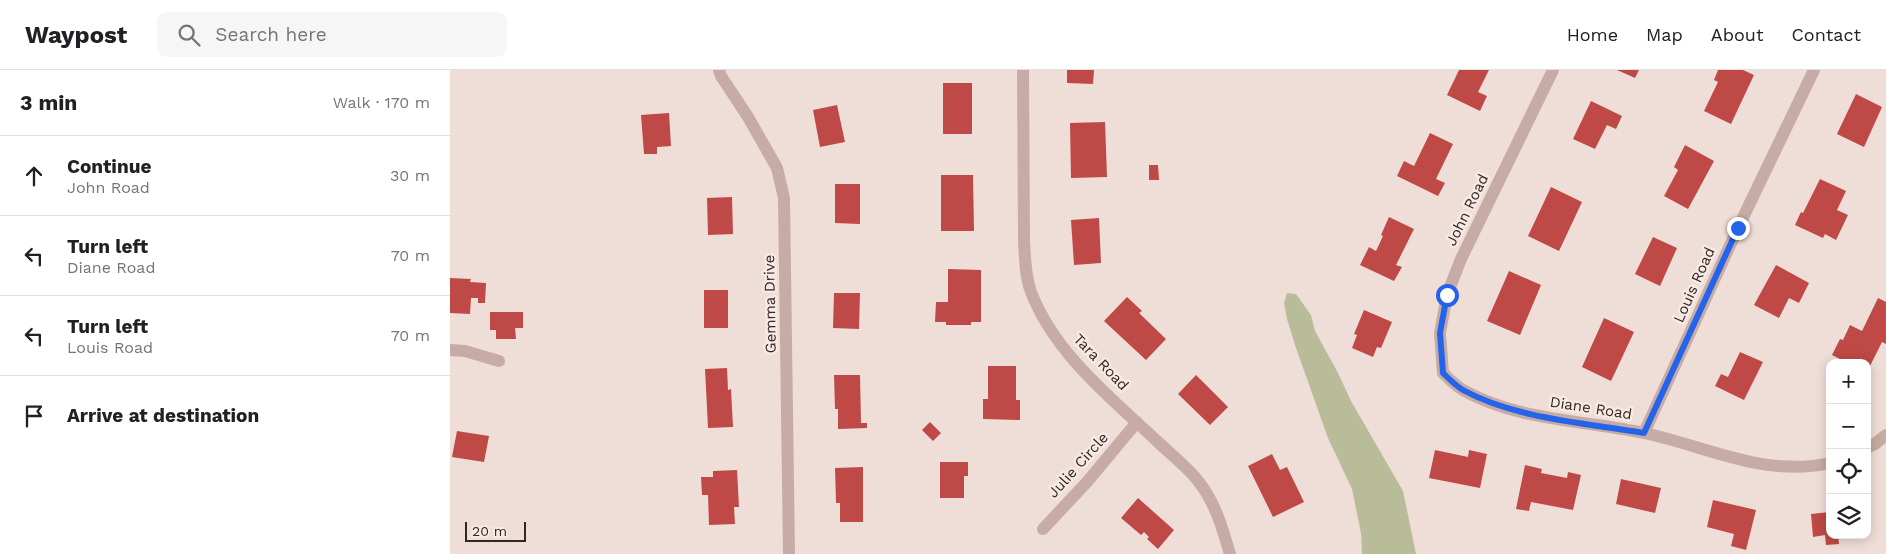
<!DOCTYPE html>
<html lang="en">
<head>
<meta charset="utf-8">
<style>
	:root { --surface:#fff; --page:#f6f6f6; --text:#202124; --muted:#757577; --line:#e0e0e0 }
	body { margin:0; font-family:"Work Sans",sans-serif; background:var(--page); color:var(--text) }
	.controls { position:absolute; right:15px; bottom:15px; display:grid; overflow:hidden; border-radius:10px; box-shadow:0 2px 12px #0003 }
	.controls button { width:45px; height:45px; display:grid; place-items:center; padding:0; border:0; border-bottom:1px solid var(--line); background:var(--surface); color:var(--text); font:25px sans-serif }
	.scale { position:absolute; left:15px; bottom:12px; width:61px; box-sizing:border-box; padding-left:5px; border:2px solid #322725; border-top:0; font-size:14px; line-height:18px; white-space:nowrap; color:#322725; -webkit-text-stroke:4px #f7e9e3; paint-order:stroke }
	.stop { position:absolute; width:15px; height:15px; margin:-11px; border:4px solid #2563eb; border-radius:50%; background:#fff }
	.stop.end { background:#2563eb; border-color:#fff; box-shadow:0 1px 5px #0008 }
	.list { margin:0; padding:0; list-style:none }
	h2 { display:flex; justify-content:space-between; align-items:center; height:65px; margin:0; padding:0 20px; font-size:21px }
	h2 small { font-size:16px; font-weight:400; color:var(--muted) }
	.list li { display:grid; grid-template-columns:32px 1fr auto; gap:15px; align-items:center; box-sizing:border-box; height:80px; padding:0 20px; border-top:1px solid var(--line) }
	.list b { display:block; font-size:19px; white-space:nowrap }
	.list p { margin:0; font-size:16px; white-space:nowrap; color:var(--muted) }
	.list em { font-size:16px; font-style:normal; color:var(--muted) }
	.icon { flex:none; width:28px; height:28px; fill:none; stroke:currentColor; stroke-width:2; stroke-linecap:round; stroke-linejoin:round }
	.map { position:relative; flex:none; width:1436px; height:484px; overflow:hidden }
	header { display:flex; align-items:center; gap:30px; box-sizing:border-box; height:70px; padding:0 25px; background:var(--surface); border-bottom:1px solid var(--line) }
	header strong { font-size:24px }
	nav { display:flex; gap:28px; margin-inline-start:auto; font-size:18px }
	.search { width:350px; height:45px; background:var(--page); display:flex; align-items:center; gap:12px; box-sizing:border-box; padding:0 18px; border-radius:10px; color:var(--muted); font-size:19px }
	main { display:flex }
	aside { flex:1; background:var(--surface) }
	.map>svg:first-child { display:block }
</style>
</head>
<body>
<header>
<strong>Waypost</strong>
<div class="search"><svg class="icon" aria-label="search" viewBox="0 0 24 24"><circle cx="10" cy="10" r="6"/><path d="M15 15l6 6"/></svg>Search here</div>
<nav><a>Home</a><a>Map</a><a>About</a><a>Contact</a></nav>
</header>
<main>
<aside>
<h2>3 min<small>Walk · 170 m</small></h2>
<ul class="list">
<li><svg class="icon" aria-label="ahead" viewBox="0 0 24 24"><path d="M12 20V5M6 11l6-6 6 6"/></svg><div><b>Continue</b><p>John Road</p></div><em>30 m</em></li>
<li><svg class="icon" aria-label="left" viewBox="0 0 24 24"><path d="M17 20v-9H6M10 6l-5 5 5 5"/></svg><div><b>Turn left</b><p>Diane Road</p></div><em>70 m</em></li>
<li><svg class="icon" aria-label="left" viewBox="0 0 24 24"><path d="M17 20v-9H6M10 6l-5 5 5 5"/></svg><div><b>Turn left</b><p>Louis Road</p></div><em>70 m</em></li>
<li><svg class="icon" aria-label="arrive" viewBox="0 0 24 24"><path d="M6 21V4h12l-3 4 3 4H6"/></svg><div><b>Arrive at destination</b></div></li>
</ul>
</aside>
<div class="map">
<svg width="1436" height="484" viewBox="0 0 1436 484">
	<rect width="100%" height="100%" fill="#efded7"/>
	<path fill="#b8bc99" d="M837,223L846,224L861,245L865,261L888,303L901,331L953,421L966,484H912L911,463L902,419L878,368L846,278L837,249L834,233Z"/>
	<path fill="#be4946" d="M617,0H644L643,14L617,13Z
		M1009,0H1039L1028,22L1037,26L1030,41L997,25Z
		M1167,0H1189L1185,8Z
		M1268,0H1293L1304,5L1281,54L1254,41L1268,12L1264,10Z
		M493,13H522V64H493Z
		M1406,24L1432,37L1414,77L1387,64Z
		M1141,31L1172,46L1166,59L1157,55L1145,79L1123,69Z
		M387,35L395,72L370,77L363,40Z
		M219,43L221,76L207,77V84H194L191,45Z
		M655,52L657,107L621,108L620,53Z
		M980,63L1003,74L986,109L995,113L988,126L947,106L954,91L964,96Z
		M1235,75L1264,91L1238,139L1214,126L1228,100L1224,97Z
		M699,95H708L709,110H699Z
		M491,105H523L524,161H491Z
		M1370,109L1396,121L1387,140L1398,145L1386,170L1375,164L1373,168L1345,155L1351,142L1353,143Z
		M385,114H410V154L385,153Z
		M1101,117L1132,132L1109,181L1078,166Z
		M282,127L283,164L258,165L257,128Z
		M939,147L964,159L946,195L952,197L944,211L910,195L919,177L926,181L933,166L931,165Z
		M649,148L651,193L624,195L621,150Z
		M1203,167L1227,178L1210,216L1185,204Z
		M1326,195L1359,213L1349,233L1339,228L1329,248L1304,235Z
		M498,199L531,200V252H521V255H496V252H485L486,232H498Z
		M1059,201L1091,215L1070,265L1037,251Z
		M0,208L21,209L20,212L36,213L35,233H28V228H21L20,244L0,243Z
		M254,220H278V258H254Z
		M384,223H410L409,259L383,258Z
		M677,227L692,241L689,243L716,269L696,290L654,251Z
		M1428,228L1436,232V274L1432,272L1417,302V293H1398L1382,285L1390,269L1393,270L1400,255L1412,261Z
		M914,240L942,252L931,278L927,277L923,287L902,278L907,265L904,264Z
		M40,242H73V258H65L66,269H46V260H40Z
		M1154,248L1184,262L1161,311L1132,297Z
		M1290,282L1313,292L1294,330L1265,316L1271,304L1278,307Z
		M538,296H566V330H570V350L533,349V329H538Z
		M277,298L278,320L281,319L283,357L258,358L255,299Z
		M384,305H410L411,353H417V358L388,359V339H385Z
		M746,305L778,337L760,355L728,324Z
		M480,352L491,363L483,371L472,360Z
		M7,361L39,366L34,392L2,387Z
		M985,380L1018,387L1019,380L1037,384L1030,418L979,408Z
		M822,384L830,400L837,397L854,432L823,447L798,396Z
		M490,392H518V406H514V428H490Z
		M1075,395L1092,399L1091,403L1117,408L1118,402L1131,405L1123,440L1081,432L1079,441L1066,439Z
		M413,397V452H390V433H386L385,398Z
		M287,400L289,437H284L285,454L259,455L258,425H252L251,407H263V401Z
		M1171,409L1211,418L1205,443L1166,434Z
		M688,428L724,460L708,479L697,469L699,467L694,462L691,465L671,448Z
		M1263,430L1306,440L1296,480L1281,476L1284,464L1257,457Z
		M1380,442V465H1388L1389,474L1376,475L1375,465L1363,467L1361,444Z"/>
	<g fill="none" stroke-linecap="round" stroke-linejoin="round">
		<path stroke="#c6aca4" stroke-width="12" d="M269,0L271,6L298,47L327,98L334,128L339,484
			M573,0L574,170C575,187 575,206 581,222C605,284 661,328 708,372C725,388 745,403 757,424C768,442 774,464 780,484
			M1103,0L1011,189L997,225L990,263L993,303C999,309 1006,316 1013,320C1068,351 1133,350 1194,363C1256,376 1315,408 1380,393
			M0,280L15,281L49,291
			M1194,363L1288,158L1364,0
			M1417,378L1425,374L1436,365
			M593,459L637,412L687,352"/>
	</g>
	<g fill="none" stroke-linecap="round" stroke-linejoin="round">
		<path stroke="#2563eb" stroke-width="6" d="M997,225L990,263L993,303C999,309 1006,316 1013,320C1066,349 1136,353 1194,363L1288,158"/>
	</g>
	<g text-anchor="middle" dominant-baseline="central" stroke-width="5" stroke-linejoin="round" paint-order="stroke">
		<g font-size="15" fill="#322725" stroke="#f7e9e3">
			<text transform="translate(1017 140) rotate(-64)">John Road</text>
			<text transform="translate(1244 215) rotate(-66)">Louis Road</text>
			<text transform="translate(320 234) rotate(-91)">Gemma Drive</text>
			<text transform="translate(651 292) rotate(46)">Tara Road</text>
			<text transform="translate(1141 338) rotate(9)">Diane Road</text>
			<text transform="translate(628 395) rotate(-48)">Julie Circle</text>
		</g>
	</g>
</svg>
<div class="controls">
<button>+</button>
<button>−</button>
<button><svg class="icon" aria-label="locate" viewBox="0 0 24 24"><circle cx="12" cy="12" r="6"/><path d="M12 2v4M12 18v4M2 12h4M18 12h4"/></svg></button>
<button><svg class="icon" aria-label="layers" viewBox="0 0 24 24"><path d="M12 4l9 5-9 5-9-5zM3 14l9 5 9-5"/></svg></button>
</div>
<div class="scale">20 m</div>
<div class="stop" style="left:997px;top:225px"></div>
<div class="stop end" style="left:1288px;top:158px"></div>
</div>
</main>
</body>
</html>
